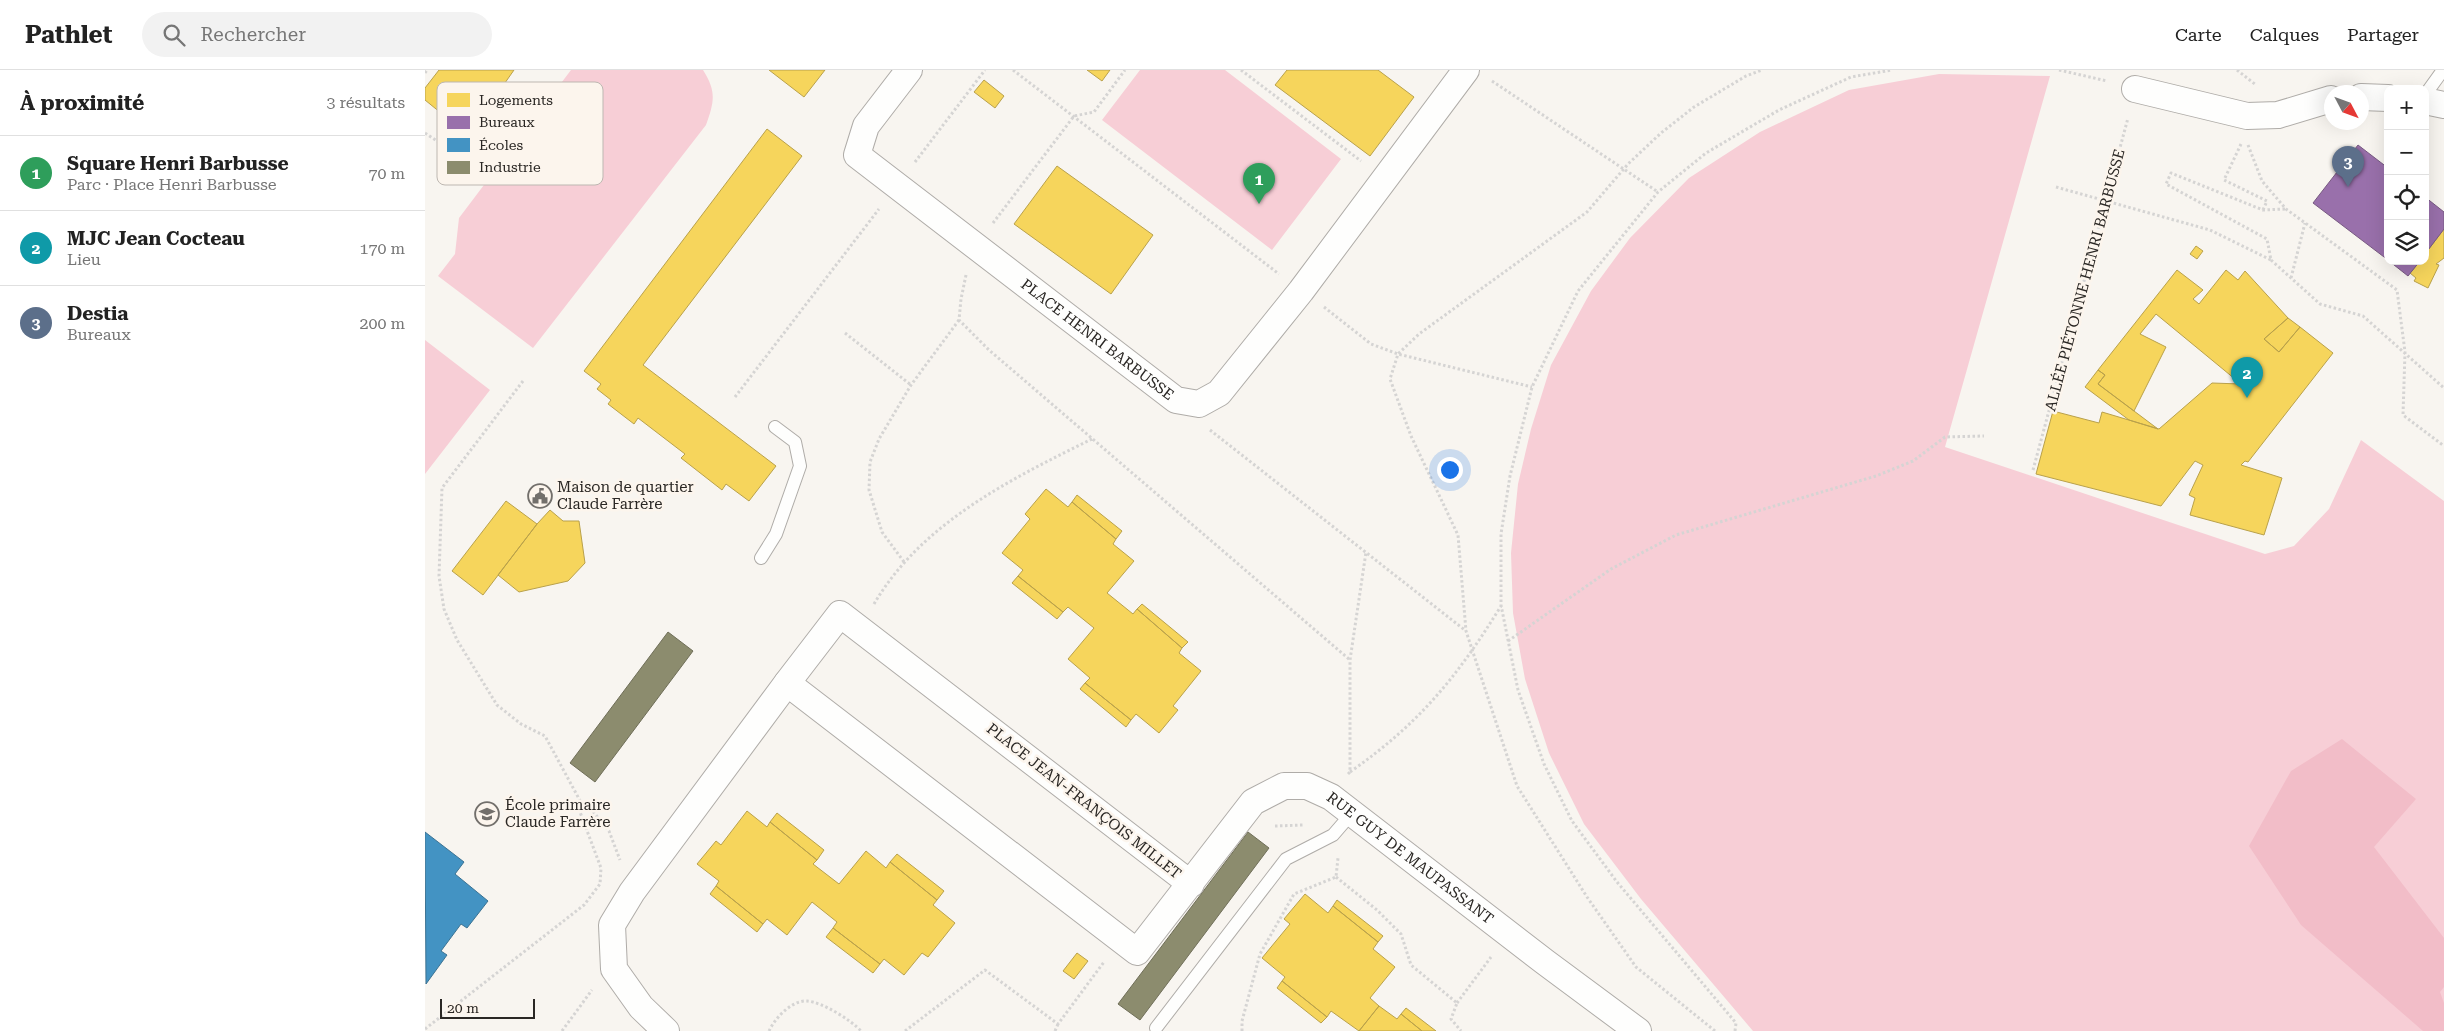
<!DOCTYPE html>
<html lang="fr">
<head>
<meta charset="utf-8">
<style>
	:root { --surface:#fff; --page:#f2f2f2; --text:#222; --muted:#767676; --line:#e0e0e0; --accent:#0f766e }
	body { margin:0; font-family:"Roboto Serif",serif; background:var(--page); color:var(--text) }
	.controls { position:absolute; right:15px; top:15px; display:grid; overflow:hidden; border-radius:10px; box-shadow:0 5px 20px #0002 }
	.controls button { width:45px; height:45px; display:grid; place-items:center; padding:0; border:0; border-bottom:1px solid var(--line); background:var(--surface); color:var(--text); font:25px sans-serif }
	.compass { position:absolute; left:1899px; top:15px; width:45px; height:45px; border-radius:50%; background:var(--surface); box-shadow:0 5px 20px #0002; rotate:131deg }
	.scale { position:absolute; left:15px; bottom:12px; width:95px; box-sizing:border-box; padding-left:5px; border:2px solid #2a2724; border-top:0; font-size:14px; line-height:18px; white-space:nowrap; color:#2a2724; -webkit-text-stroke:4px #fcf5ed; paint-order:stroke }
	.you { position:absolute; left:1024px; top:399px; width:18px; height:18px; margin:-12px; border:4px solid #fff; border-radius:50%; background:#1a73e8; box-shadow:0 0 0 8px #1a73e833 }
	.badge { display:grid; place-items:center; width:32px; height:32px; border-radius:50%; background:var(--accent); color:#fff; font-size:16px; font-weight:700 }
	.pin { position:absolute; translate:-50% -41px; filter:drop-shadow(0 1px 2px #0008) }
	.pin::after { content:''; position:absolute; top:26px; width:18px; height:15px; background:inherit; clip-path:polygon(0 0,100% 0,50% 100%) }
	.list { margin:0; padding:0; list-style:none }
	h2 { display:flex; justify-content:space-between; align-items:center; height:65px; margin:0; padding:0 20px; font-size:21px }
	h2 small { font-size:16px; font-weight:400; color:var(--muted) }
	.list li { display:grid; grid-template-columns:32px 1fr auto; gap:15px; align-items:center; box-sizing:border-box; height:75px; padding:0 20px; border-top:1px solid var(--line) }
	.list b { display:block; font-size:19px; white-space:nowrap }
	.list p { margin:0; font-size:16px; white-space:nowrap; color:var(--muted) }
	.list em { font-size:16px; font-style:normal; color:var(--muted) }
	.icon { flex:none; width:28px; height:28px; fill:none; stroke:currentColor; stroke-width:2; stroke-linecap:round; stroke-linejoin:round }
	.map { position:relative; flex:none; width:2019px; height:961px; overflow:hidden }
	header { display:flex; align-items:center; gap:30px; box-sizing:border-box; height:70px; padding:0 25px; background:var(--surface); border-bottom:1px solid var(--line) }
	header strong { font-size:24px }
	nav { display:flex; gap:28px; margin-inline-start:auto; font-size:18px }
	.search { width:350px; height:45px; background:var(--page); display:flex; align-items:center; gap:12px; box-sizing:border-box; padding:0 18px; border-radius:28px; color:var(--muted); font-size:19px }
	main { display:flex }
	aside { flex:1; background:var(--surface) }
	.map>svg:first-child { display:block }
</style>
</head>
<body>
<header>
<strong>Pathlet</strong>
<div class="search"><svg class="icon" aria-label="search" viewBox="0 0 24 24"><circle cx="10" cy="10" r="6"/><path d="M15 15l6 6"/></svg>Rechercher</div>
<nav><a>Carte</a><a>Calques</a><a>Partager</a></nav>
</header>
<main>
<aside>
<h2>À proximité<small>3 résultats</small></h2>
<ul class="list">
<li><span class="badge" style="background:#2e9e5b">1</span><div><b>Square Henri Barbusse</b><p>Parc · Place Henri Barbusse</p></div><em>70 m</em></li>
<li><span class="badge" style="background:#0f9aa8">2</span><div><b>MJC Jean Cocteau</b><p>Lieu</p></div><em>170 m</em></li>
<li><span class="badge" style="background:#5c6f8a">3</span><div><b>Destia</b><p>Bureaux</p></div><em>200 m</em></li>
</ul>
</aside>
<div class="map">
<svg width="2019" height="961" viewBox="0 0 2019 961">
	<rect width="100%" height="100%" fill="#f8f5f0"/>
	<path fill="#f7ced6" d="M146,0H278C292,22 289,32 281,55L108,278L13,206L30,184L34,148Z
		M715,0H800L916,89L847,180L677,50Z
		M1514,4L1625,6L1520,377L1840,484L1869,476L1904,439L1936,370L2019,431V961H1328L1216,829L1159,754L1124,683L1100,609L1088,543L1086,483L1093,414L1106,359L1126,295L1166,221L1205,168L1264,108L1335,62L1424,20Z
		M0,270L65,320L0,404Z"/>
	<path fill="#f2bdc8" d="M1917,669L1991,729L1949,777L2019,868V917L2015,922L2019,933V961H1998L1876,855L1824,776L1866,701Z"/>
	<path fill="#f6d55c" stroke="#b9a14b" d="M14,0H89L54,50L44,56H37L27,52L0,30V18Z
		M344,0H400L379,27Z
		M662,0H685L677,11Z
		M862,0H953L989,27L945,86L850,15Z
		M559,10L579,26L570,38L549,22Z
		M342,59L377,86L218,295L351,396L324,431L301,414L297,420L256,388L260,384L213,348L209,354L183,334L186,330L172,319L176,314L159,301Z
		M632,96L728,165L686,224L589,154Z
		M2019,159V188L2011,194L2014,195L2003,218L1989,211L1991,208L1985,203L1995,191H2000V184Z
		M1771,176L1778,181L1772,189L1765,184Z
		M1752,200L1778,220L1768,229L1774,234L1801,200L1813,210L1820,201L1863,248L1839,269L1854,282L1875,257L1908,283L1823,392L1820,391L1816,395L1857,408L1839,465L1765,445L1770,428L1764,425L1778,395L1770,391L1736,436L1611,404L1628,341L1674,353L1677,342L1734,359L1787,313L1816,314L1731,244L1715,264L1741,277L1709,341L1673,314L1680,305L1673,300Z
		M1863,248L1875,257L1854,282L1839,269Z
		M1673,300L1680,305L1673,314L1733,359L1704,350L1660,317Z
		M621,419L643,437L647,432L691,469L688,474L709,491L682,523L708,544L712,539L757,578L754,583L776,601L748,636L753,640L734,663L711,644L706,650L660,613L665,608L643,589L669,558L643,537L638,542L593,506L598,500L577,483L605,449L600,444Z
		M652,425L697,461L691,469L647,432Z
		M81,431L112,454L58,525L27,501Z
		M125,440L138,451H154L160,493L143,511L94,522L73,505L112,454Z
		M593,506L638,542L632,549L587,513Z
		M717,534L763,572L757,578L712,539Z
		M660,613L706,650L701,657L655,619Z
		M322,741L342,757L345,752L392,790L388,794L414,814L441,781L461,798L465,792L512,830L508,835L530,853L503,887L497,883L479,905L459,889L455,894L408,858L412,852L387,832L362,865L342,849L338,854L291,816L294,811L272,794L291,771L296,775Z
		M352,743L399,780L392,790L345,752Z
		M472,784L519,821L512,830L465,792Z
		M291,816L338,854L332,862L285,824Z
		M880,824L903,843L908,836L953,872L948,879L970,897L945,928L954,936L934,961L906,941L902,947L857,911L860,907L837,888L865,854L859,849Z
		M912,830L958,866L953,872L908,836Z
		M408,858L455,894L448,903L401,867Z
		M652,883L663,891L649,909L638,901Z
		M857,911L902,947L896,953L852,918Z
		M954,936L972,949L976,944L997,961H934Z
		M981,938L1011,961H997L976,944Z"/>
	<path fill="#9970ab" stroke="#785a82" d="M1933,75L1963,98V190L1888,133Z
		M2000,127L2019,142V159L2000,184Z
		M1964,191H1995L1983,206Z"/>
	<path fill="#4393c3" stroke="#3c7393" d="M0,762L39,792L30,804L63,831L42,858L36,854L16,881L22,885L1,914Z"/>
	<path fill="#8c8c6e" stroke="#6f6e58" d="M243,562L268,581L170,712L145,693Z
		M823,762L844,778L715,950L693,934Z"/>
	<g fill="none" stroke-linecap="round" stroke-linejoin="round">
		<g stroke="#afaca8" stroke-width="14">
			<path id="lane" d="M2000,25L2018,0
				M336,488L351,464L375,396L370,372L350,357
				M731,958L861,789L908,765L927,743"/>
		</g>
		<g stroke="#afaca8" stroke-width="28">
			<g id="street">
				<path id="s1" d="M484,0L441,56L432,85L751,330L774,334L794,323L876,221L1041,0"/>
				<path d="M1710,19L1822,46L1853,45L1906,29"/>
				<path d="M1936,27L1963,28"/>
				<path d="M2000,31L2019,35"/>
				<path id="s2" d="M766,814L415,544L362,613L712,882L828,732L859,716H882L906,727L1120,892L1213,961"/>
				<path d="M241,961L216,937L189,899L187,855L207,822L362,613"/>
			</g>
		</g>
		<path stroke="#d5d4d3" stroke-width="3" stroke-dasharray="2.5 2.5" stroke-linecap="butt" d="M588,0L854,204
			M816,0L936,91
			M1634,0L1682,11
			M1812,0L1831,15
			M0,3L2,0
			M1067,11L1233,122
			M0,63L56,100
			M1816,74L1799,110L1842,131L1838,140
			M1823,75L1837,111L1861,139L1972,220L1980,282L1978,345L2019,376
			M490,92L560,0
			M1631,117L1785,160L1846,190L1842,169L1741,114L1746,103L1838,140L1861,139
			M568,153L649,46L669,42L700,0
			M1846,190L1895,234L1938,246L2019,318
			M541,205L536,229L534,250L564,280L925,590
			M1866,208L1880,153
			M899,237L946,274L973,284L1107,317
			M420,263L486,315
			M98,311L17,418L14,506L19,539L32,570L72,635L96,654L120,666L159,738
			M310,327L454,139
			M785,360L1041,561
			M1608,400L1703,48
			M479,492L457,462L444,420L445,392L454,369L486,315L534,250
			M449,534C497,452 588,408 669,368
			M1083,571L1186,499L1251,465L1451,406L1488,391L1520,367L1559,366
			M925,702C995,653 1032,607 1076,536
			M923,704L925,702V590L941,482
			M850,756L878,755
			M911,807L952,840L976,864L986,895L1032,933L1026,949L1036,961
			M1032,933L1066,887
			M0,959L159,835L175,814L176,798L155,742L159,738H165L184,761L195,790
			M137,961L167,920
			M344,961C350,948 367,930 382,931C397,932 426,950 436,961
			M480,961L560,900L633,954L679,892
			M630,961L633,954
			M817,961V951L835,884L869,824L911,807L913,788
			M1290,961L1211,897L1162,827L1092,716L1041,561L1033,465L986,366L965,309L973,284L994,264L1162,142L1203,94L1236,63L1269,37L1321,6L1337,0
			M1310,961L1311,953L1192,812L1147,751L1119,694L1093,620L1076,535V464L1085,406L1107,317L1153,221L1233,122L1281,83L1354,40L1426,7L1467,0"/>
		<use href="#lane" stroke="#fefefd" stroke-width="12"/>
		<use href="#street" stroke="#fefefd" stroke-width="26"/>
	</g>
	<defs>
		<g id="civic-ring" transform="scale(1.25)"><circle r="9.5" fill="#fcf5ed" stroke="#726f6b" stroke-width="1.5"/><path d="M-.6-6.5H3V-4.5H.6V-3L4-1V1h2V6H-6V1h2V-1L-.6-3ZM-1.2 2.5V6h2.4V2.5Z" fill="#726f6b"/></g>
		<g id="school-ring" transform="scale(1.25)"><circle r="9.5" fill="#fcf5ed" stroke="#726f6b" stroke-width="1.5"/><path d="M0-5L7-2L0 1L-7-2ZM-4 1L0 2.5L4 1V4Q0 6-4 4Z" fill="#726f6b"/></g>
	</defs>
	<g fill-rule="evenodd">
		<use href="#civic-ring" x="115" y="426"/>
		<use href="#school-ring" x="62" y="744"/>
	</g>
	<g text-anchor="middle" dominant-baseline="central" stroke-width="5" stroke-linejoin="round" paint-order="stroke">
		<g font-size="15" fill="#2a2724" stroke="#fcf5ed">
			<text transform="translate(1660 210) rotate(-75)">ALLÉE PIÉTONNE HENRI BARBUSSE</text>
			<text stroke="none"><textPath href="#s1" startOffset="404">PLACE HENRI BARBUSSE</textPath></text>
			<text transform="translate(659 731) rotate(38)">PLACE JEAN-FRANÇOIS MILLET</text>
			<text stroke="none"><textPath href="#s2" startOffset="1345">RUE GUY DE MAUPASSANT</textPath></text>
		</g>
		<g font-size="15" fill="#2a2724" stroke="#fcf5ed" text-anchor="start">
			<text x="132" y="417">Maison de quartier<tspan x="132" dy="17">Claude Farrère</tspan></text>
			<text x="80" y="735">École primaire<tspan x="80" dy="17">Claude Farrère</tspan></text>
		</g>
	</g>
	<rect x="12" y="12" width="166" height="103" rx="8" fill="#fcf5ed" stroke="#bdb7b1" stroke-width="1"/>
	<rect x="22" y="23" width="23" height="14" fill="#f6d55c"/>
	<rect x="22" y="46" width="23" height="13" fill="#9970ab"/>
	<rect x="22" y="68" width="23" height="14" fill="#4393c3"/>
	<rect x="22" y="91" width="23" height="13" fill="#8c8c6e"/>
	<g font-size="14" fill="#2a2724">
		<text x="54" y="35">Logements</text>
		<text x="54" y="57">Bureaux</text>
		<text x="54" y="80">Écoles</text>
		<text x="54" y="102">Industrie</text>
	</g>
</svg>
<div class="controls">
<button>+</button>
<button>−</button>
<button><svg class="icon" aria-label="locate" viewBox="0 0 24 24"><circle cx="12" cy="12" r="6"/><path d="M12 2v4M12 18v4M2 12h4M18 12h4"/></svg></button>
<button><svg class="icon" aria-label="layers" viewBox="0 0 24 24"><path d="M12 4l9 5-9 5-9-5zM3 14l9 5 9-5"/></svg></button>
</div>
<svg class="compass" viewBox="-18 -18 36 36"><path d="M0-13l5 13h-10z" fill="#e53935"/><path d="M0 13l5-13h-10z" fill="#767676"/></svg>
<div class="scale">20 m</div>
<div class="you"></div>
<div class="pin badge" style="left:834px;top:134px;background:#2e9e5b">1</div>
<div class="pin badge" style="left:1822px;top:328px;background:#0f9aa8">2</div>
<div class="pin badge" style="left:1923px;top:117px;background:#5c6f8a">3</div>
</div>
</main>
</body>
</html>
